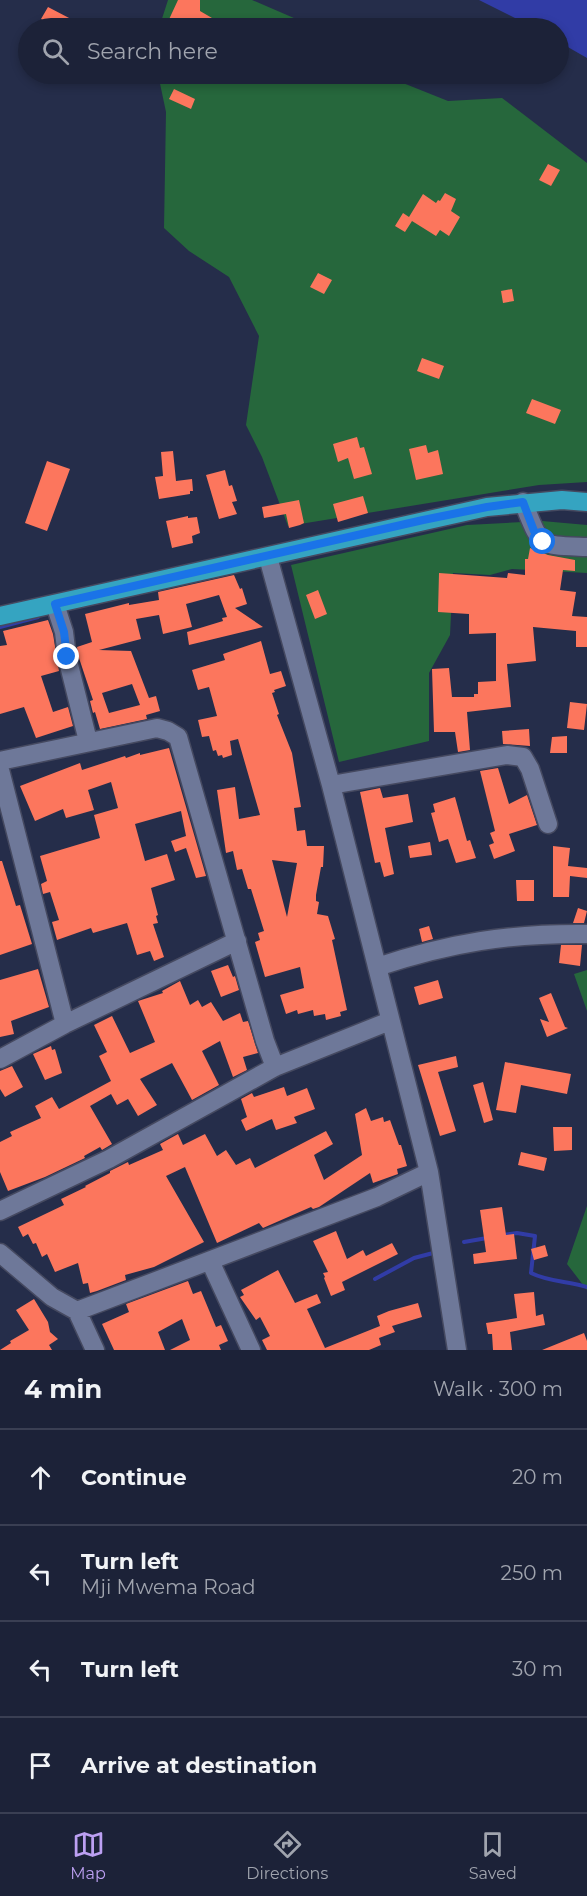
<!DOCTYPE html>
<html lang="en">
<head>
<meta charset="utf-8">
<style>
	:root { --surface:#1c2238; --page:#252a40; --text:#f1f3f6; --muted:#a0a4ae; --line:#3a3f53; --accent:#bca0f2 }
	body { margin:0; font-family:Montserrat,sans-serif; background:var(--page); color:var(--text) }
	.stop { position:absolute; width:18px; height:18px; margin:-14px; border:4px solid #1a73e8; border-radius:50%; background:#fff }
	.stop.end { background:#1a73e8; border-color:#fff; box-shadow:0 2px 6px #0008 }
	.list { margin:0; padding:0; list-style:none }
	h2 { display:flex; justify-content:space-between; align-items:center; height:78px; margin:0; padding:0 24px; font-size:26px }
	h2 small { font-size:20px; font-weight:400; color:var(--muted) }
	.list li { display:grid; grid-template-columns:39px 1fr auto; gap:18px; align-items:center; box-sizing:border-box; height:96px; padding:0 24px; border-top:2px solid var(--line) }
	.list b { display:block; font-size:22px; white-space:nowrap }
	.list p { margin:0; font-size:20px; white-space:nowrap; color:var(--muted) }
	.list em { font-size:20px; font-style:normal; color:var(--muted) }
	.icon { flex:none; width:33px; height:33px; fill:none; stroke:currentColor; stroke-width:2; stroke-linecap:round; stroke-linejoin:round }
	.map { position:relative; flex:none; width:587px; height:1350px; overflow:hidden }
	.search { position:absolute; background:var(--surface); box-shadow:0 3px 9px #0003; left:18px; right:18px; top:18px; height:66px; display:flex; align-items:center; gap:15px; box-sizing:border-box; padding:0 21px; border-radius:33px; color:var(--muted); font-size:22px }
	.sheet { height:462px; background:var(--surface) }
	nav { display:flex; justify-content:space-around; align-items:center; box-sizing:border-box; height:84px; border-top:2px solid var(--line); background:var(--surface); font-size:16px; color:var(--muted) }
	nav a { display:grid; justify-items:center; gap:3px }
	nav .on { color:var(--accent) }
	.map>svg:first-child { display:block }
</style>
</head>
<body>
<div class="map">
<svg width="587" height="1350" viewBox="0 0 587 1350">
	<rect width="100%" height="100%" fill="#252d4a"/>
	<path fill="#26673c" d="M168,0H252L317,28H159Z
		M158,74H391L398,81L448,101L502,98L587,163V482L539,485L288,526L262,457L246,425L259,336L229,277L189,251L164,228L166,112Z
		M542,521L587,525V573L512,569L490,575L453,573L450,635L429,673V741L339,762L291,565L467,525Z
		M587,970V1011L574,974Z
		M587,1206V1290L567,1264Z"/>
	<path fill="#313ca6" d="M479,0H587V58L559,42L558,28H535Z"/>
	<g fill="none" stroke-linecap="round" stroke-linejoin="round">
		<path stroke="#313ca6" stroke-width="4" d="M0,627L38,617
			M503,1235L517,1233L535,1236L531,1273C549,1282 568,1281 587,1287
			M464,1242L487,1238
			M375,1279L414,1258L437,1252"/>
	</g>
	<path fill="#fc765d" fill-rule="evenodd" d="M178,0H200V11L212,18L207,27L194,20L190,28H165Z
		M48,7L71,19L66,28H59L41,19Z
		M174,89L195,99L191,109L169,99Z
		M548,164L560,170L551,186L539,180Z
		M445,193L456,199L451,211L460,217L449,236L440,230L436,236L412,221L405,232L395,226L403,213L409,217L423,194L436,203L438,200L440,201Z
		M318,273L332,280L324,294L310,287Z
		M512,289L514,301L503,303L501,291Z
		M422,358L444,366L439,379L417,371Z
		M532,399L561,410L555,424L526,413Z
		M357,437L360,448L364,447L372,474L354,479L348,458L338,462L333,444Z
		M426,445L428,453L438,450L443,474L416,480L409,449Z
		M173,451L176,481L192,479L193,491H190V494L159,499L155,477L163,476L161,452Z
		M47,461L70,469L47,531L25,523Z
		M225,470L229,486L232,485L237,501L232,502L237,514L219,519L206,475Z
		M363,496L368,513L338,522L333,504Z
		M299,500L304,523L300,525L289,528L286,514L264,518L262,507Z
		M188,516V518L197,517L200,533L192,536L193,543L172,548L166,521Z
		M530,548L548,555L575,560V571L563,570L560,590L576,592L572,616L587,617V647H576V631L533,627L536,661L507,664L511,707L467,712L470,750L458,752L455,732H434L432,669L449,668L452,697H474V694H478V682L496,681V633L469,634V614L438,612L439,573L507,578L508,573L525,575V559H528Z
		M234,575L240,589L242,588L247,604L235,608L263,627L189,645L187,632L223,621L222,618L227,617L219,595L186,604L192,627L163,634L159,615L136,619L141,639L99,650L131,651L149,698L156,696L160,711L146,715L147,719L100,729L95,712L93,713L90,701L93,700L78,655L77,647L92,642L85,614L129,603V605L159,600L158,592ZM132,684L140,705L109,713L102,693Z
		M318,590L327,614L315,619L306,595Z
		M48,620L53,634L59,671L41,676L53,712L68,707L73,726L36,738L24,707L0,714V646L7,645L3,631Z
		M261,641L270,674L281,671L286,686L274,690L275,692L272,693L279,714L277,715L292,753L301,807L294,808L297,831L305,830L307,846H324L323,867H321L316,895V901L319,902L317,914L328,916L335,939L332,940L347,1010L340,1012L341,1016L326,1020L325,1014L314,1016L313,1010L298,1014L297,1010L286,1014L280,995L304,988L300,967L265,977L255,942L260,940L258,933L264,931L251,889H248L242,869L237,870L233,851L226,853L217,790L235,787L239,819L260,815L238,739L230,741L232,755L223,758L222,755L218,756L216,750L213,751L209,736L202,737L198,720L217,716L209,687L198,690L192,670L225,660L223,654ZM272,860L297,863L287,917Z
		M570,702L587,704L584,730L567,728Z
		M529,729L530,746L503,744L502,731Z
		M567,736V753H550L552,737Z
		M169,748L206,876L196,878L186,848L175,852L171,841L186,836L181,811L135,824L145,861L167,854L175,880L151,888L158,915L156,916L158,923L153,924L164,957L154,961L150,951L137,955L127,923L93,933L91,928L57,940L52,922L59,920L50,892L43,894L41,884L47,881L40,856L100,838L94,815L118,808L111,782L88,790L94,810L66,818L63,809L35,821L20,786L80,763L82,770L125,756L126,758L140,753V755Z
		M498,768L509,804L527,795L537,825L509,834L515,851L494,859L489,845L494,843L490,833L495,831L480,771Z
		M380,788L383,798L408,794L413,822L385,828L394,874L384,877L380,862L375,863L360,792Z
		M455,797L467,841L470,840L476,858L456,863L448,839L439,842L431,813L435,812L433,804Z
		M430,842L432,855L410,858L408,846Z
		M553,846L570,848L568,866L587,868V878L570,876L569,897H553Z
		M0,861H2L16,906L20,905L32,944L0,955Z
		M516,880H534V901H517Z
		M578,908L587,911L584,923H573Z
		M429,926L433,939L422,942L419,929Z
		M561,945H582L580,966L559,963Z
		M228,965L233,977L235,976L239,990L221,997L211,971Z
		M38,969L49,1007L11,1021L14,1034L0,1037V980Z
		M438,980L443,998L419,1005L414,987Z
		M180,981L190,1005L198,1000L202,1007L211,1002L223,1021L240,1013L243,1022L248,1021L258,1053L243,1057L247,1070L233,1077L220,1041L202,1051L219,1085L192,1100L172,1063L140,1079L157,1105L138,1116L128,1099L117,1105L111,1094L90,1106L112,1144L102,1150L100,1147L84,1156L85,1158L45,1177L8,1191L0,1172V1142L12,1136L10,1132L41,1118L35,1106L52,1097L59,1109L111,1081L99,1056L107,1052L94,1025L112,1016L130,1053L155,1042L138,1001L163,993L162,991Z
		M551,993L565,1027L568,1028L547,1037L540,1019L549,1022L539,998Z
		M51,1046L52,1050L55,1049L62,1073L45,1080L33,1054Z
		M456,1056L458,1067L438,1072L456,1131L440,1136L418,1065Z
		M505,1062L571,1074L567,1094L521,1085L516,1113L496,1110Z
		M12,1066L23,1087L5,1097L0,1089V1071Z
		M483,1082L493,1120L484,1123L473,1085Z
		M284,1087L287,1096L307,1088L315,1109L294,1117L297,1123L276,1130L272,1119L246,1131L241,1120L247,1117L241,1099L252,1093L254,1097Z
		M366,1108L371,1121L383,1117L384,1122L390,1120L399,1145H401L407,1166L397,1169L398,1174L373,1183L370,1173L319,1207L313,1209L311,1207L263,1228L259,1223L217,1243L185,1167L166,1176L204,1242L154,1267L125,1275L126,1280L97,1291L90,1293L88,1283L83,1284L78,1263L55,1272L47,1254L42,1257L36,1243L33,1244L28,1234L23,1237L18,1227L64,1205L61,1199L86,1187L85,1186L110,1173V1171L128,1162L129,1165L163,1150L160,1144L178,1134L183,1145L205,1134L217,1156L226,1150L236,1165L250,1158L255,1168L326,1131L333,1144L314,1155L324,1180L362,1155L355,1114Z
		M553,1127H572V1150L554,1151Z
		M521,1152L547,1158L544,1171L518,1165Z
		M502,1207L506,1235L514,1234L517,1259L474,1264L473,1254L486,1252L480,1210Z
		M336,1231L347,1259L363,1250L366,1256L392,1243L398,1254L342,1282L345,1290L331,1296L324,1278L325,1277L323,1273L328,1272L313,1241Z
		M545,1245L548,1256L534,1260L531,1249Z
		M278,1270L295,1303L317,1294L321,1303L307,1309L325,1348L380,1326L377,1316L389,1311L418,1303L422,1317L392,1326L395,1332L379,1338L381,1345L369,1350H267L262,1340L270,1336L260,1317L256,1320L240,1297L244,1295L241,1290Z
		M188,1281L193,1294L201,1291L216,1327L221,1325L228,1341L219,1345L221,1350H170L190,1340L182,1319L158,1332L165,1350H114L102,1324L129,1312L126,1304Z
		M534,1292L536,1316L543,1314L545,1325L510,1332L512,1350H493L492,1334H488L486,1323L517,1318L514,1294Z
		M34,1299L48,1322L50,1332L58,1339L49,1345L52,1350H0L11,1343L10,1341L29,1330L16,1310Z
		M584,1333L587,1341V1350H542Z"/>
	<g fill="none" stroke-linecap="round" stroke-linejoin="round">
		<g stroke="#454960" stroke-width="21">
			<path id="minor" d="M523,502C542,548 537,545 587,547
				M268,557L331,785L429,1172L457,1350
				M55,604L64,632L67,657L88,741
				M0,761L157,728L168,731L178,737L265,1041L275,1067
				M0,770L65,1024
				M331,785L507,755L523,757L530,769L548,824
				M377,967C449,943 510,933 587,934
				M0,1059L65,1024L237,941
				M0,1211L109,1159L275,1067L390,1021
				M0,1253L52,1297L77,1311L377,1197L429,1172
				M210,1261L251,1350
				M77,1311L95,1350"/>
		</g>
		<g stroke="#454960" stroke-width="21">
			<path id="major" d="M0,616L487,507L562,500L587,502"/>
		</g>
		<use href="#minor" stroke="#6e7899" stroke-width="18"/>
		<use href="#major" stroke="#35a4c1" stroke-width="18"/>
	</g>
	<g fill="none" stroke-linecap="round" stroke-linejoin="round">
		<path stroke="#1a73e8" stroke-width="8" d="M67,657L64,632L55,604L423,520L487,507L523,502L534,531L543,542"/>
	</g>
</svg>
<div class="stop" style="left:543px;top:542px"></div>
<div class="stop end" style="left:67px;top:657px"></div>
<div class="search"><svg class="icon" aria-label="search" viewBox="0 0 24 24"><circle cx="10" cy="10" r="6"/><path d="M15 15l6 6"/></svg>Search here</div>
</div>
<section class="sheet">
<h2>4 min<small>Walk · 300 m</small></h2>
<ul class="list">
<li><svg class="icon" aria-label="ahead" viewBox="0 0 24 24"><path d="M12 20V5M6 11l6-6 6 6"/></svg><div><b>Continue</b></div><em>20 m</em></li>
<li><svg class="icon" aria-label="left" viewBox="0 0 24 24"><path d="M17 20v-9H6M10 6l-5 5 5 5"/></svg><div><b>Turn left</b><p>Mji Mwema Road</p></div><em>250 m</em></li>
<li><svg class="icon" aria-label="left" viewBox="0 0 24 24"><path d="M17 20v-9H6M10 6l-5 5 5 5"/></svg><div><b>Turn left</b></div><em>30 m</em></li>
<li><svg class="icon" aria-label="arrive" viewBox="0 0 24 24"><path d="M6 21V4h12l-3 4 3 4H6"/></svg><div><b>Arrive at destination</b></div></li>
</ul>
</section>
<nav>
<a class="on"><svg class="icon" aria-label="map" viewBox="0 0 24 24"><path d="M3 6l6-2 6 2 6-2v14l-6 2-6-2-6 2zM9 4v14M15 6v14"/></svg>Map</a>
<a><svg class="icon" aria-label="directions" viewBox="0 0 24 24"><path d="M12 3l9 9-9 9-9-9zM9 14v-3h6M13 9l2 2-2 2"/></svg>Directions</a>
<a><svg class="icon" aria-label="saved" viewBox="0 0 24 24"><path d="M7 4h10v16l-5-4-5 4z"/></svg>Saved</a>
</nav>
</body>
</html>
